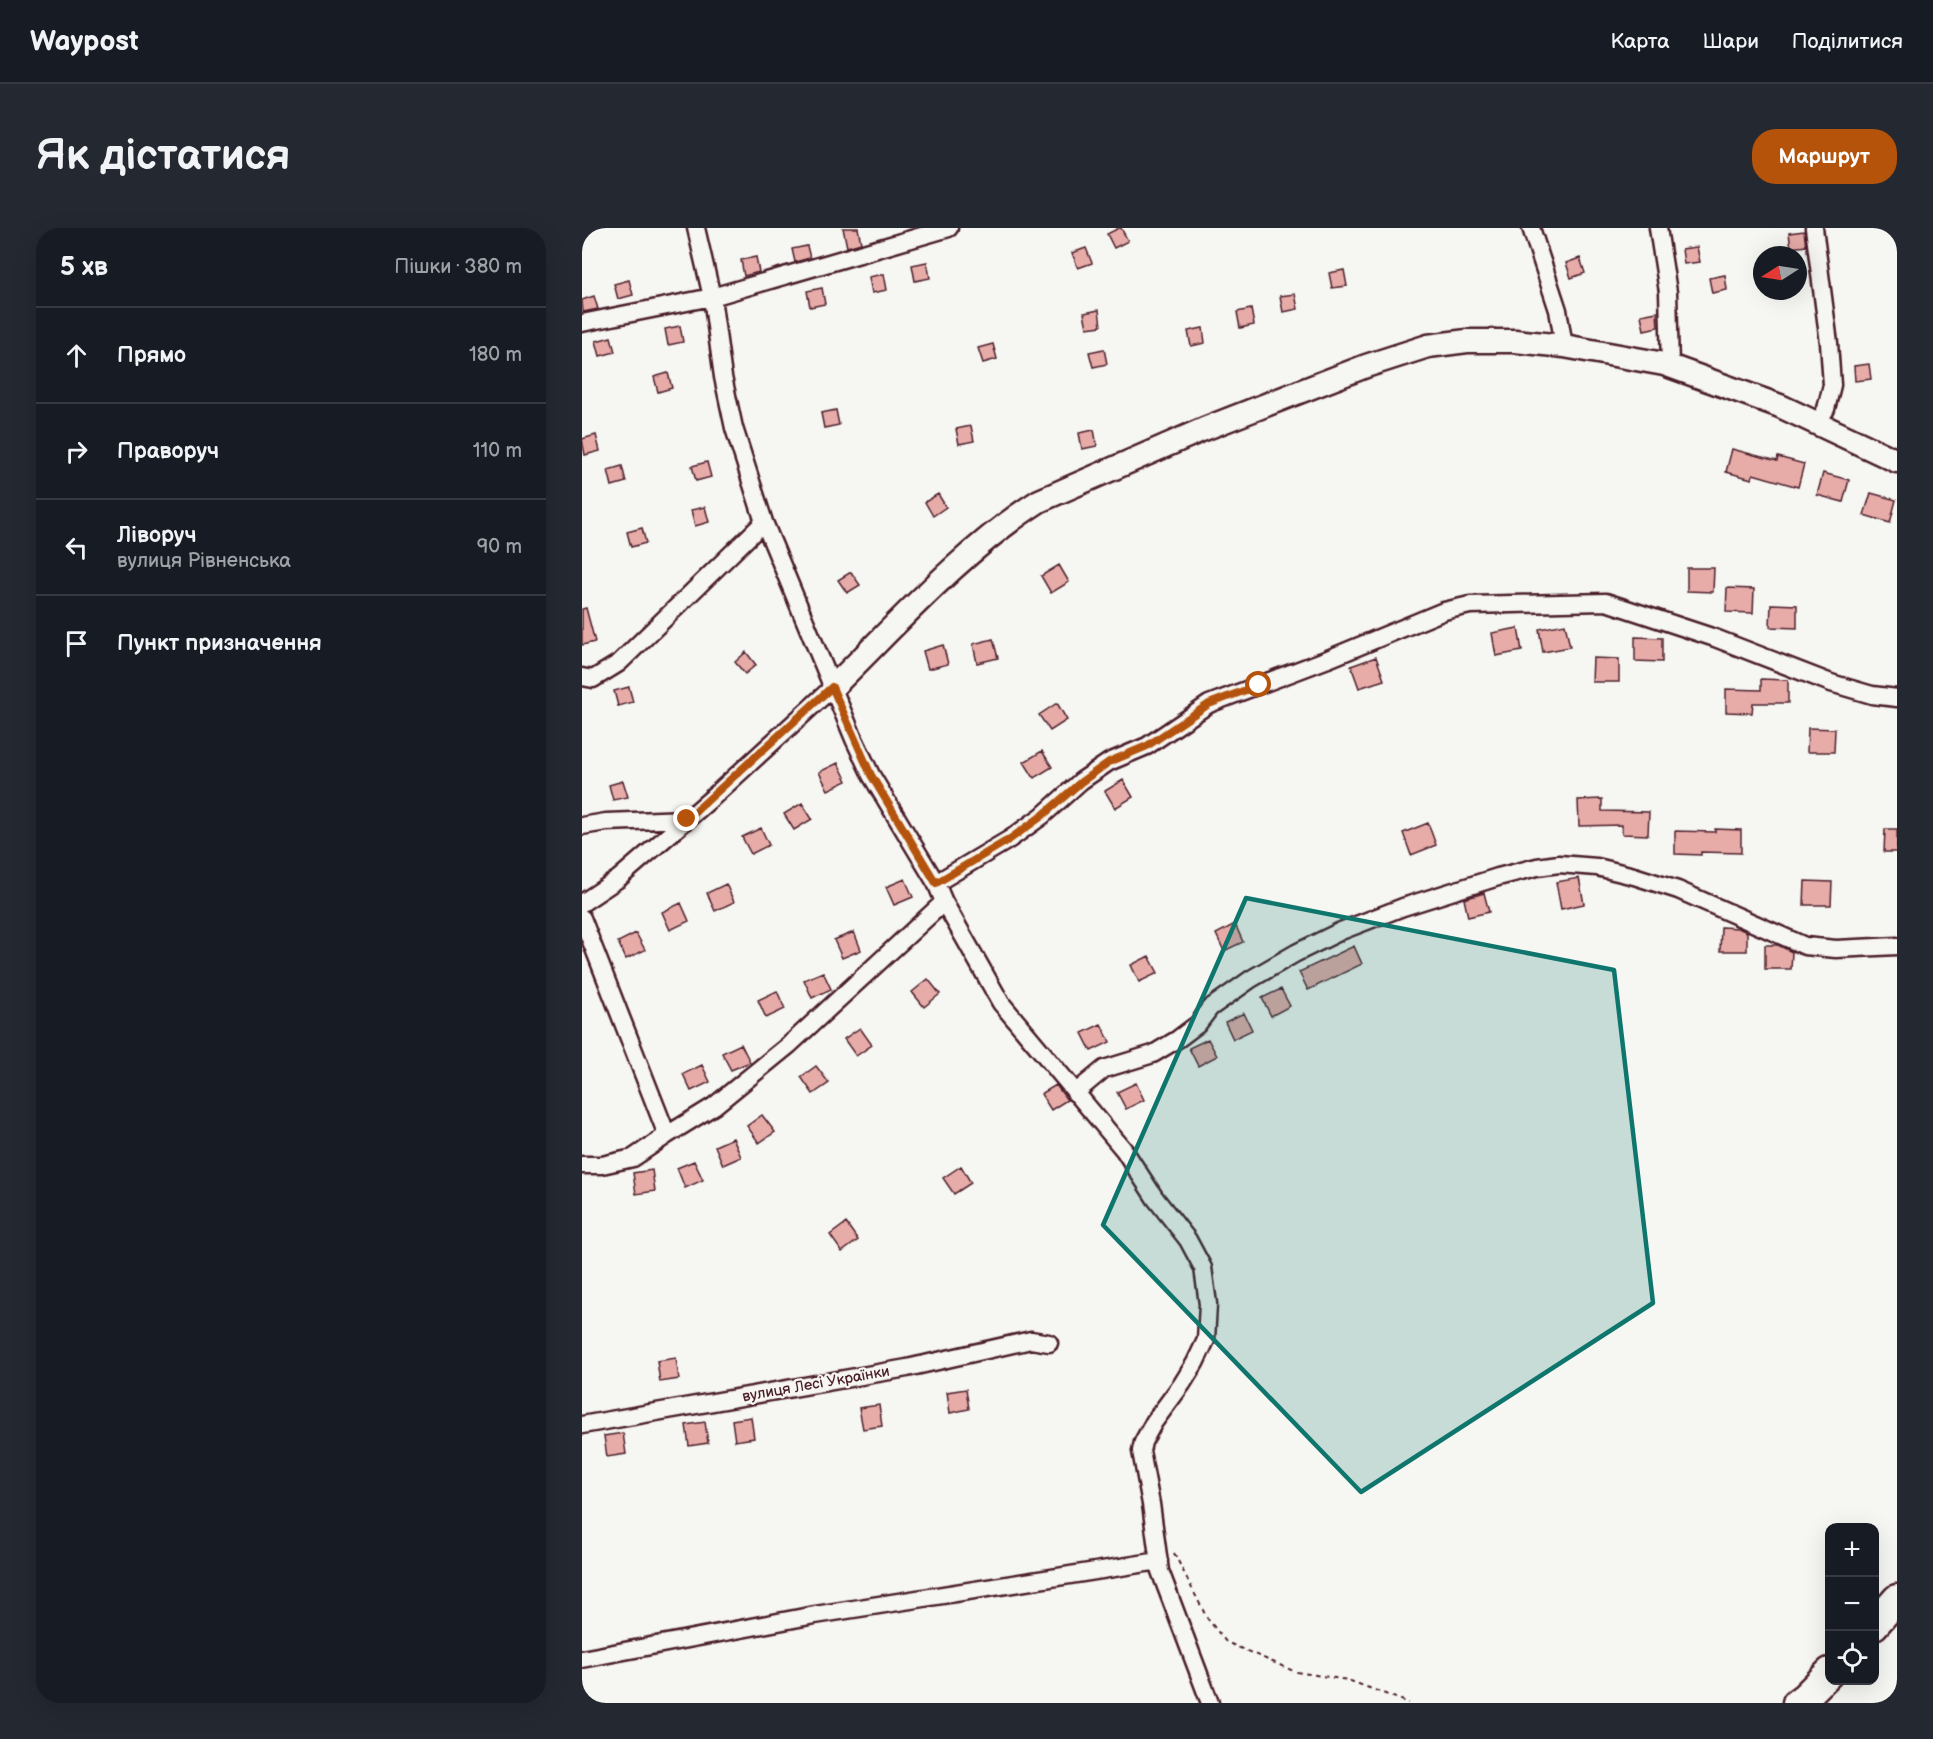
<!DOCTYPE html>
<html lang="uk">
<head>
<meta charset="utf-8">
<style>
	:root { --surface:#171b24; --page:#242831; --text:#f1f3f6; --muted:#9ea1a6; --line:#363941; --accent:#b45309 }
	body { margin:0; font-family:"Balsamiq Sans",sans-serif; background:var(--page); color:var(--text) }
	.controls { position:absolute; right:18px; bottom:18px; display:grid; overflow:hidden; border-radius:12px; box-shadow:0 6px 24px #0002 }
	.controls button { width:54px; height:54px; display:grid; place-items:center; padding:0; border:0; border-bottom:2px solid var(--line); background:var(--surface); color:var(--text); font:30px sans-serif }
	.compass { position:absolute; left:1171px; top:18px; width:54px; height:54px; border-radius:50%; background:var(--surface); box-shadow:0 6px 24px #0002; rotate:258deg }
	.stop { position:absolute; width:18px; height:18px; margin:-14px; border:4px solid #b45309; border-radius:50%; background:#fff }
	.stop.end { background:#b45309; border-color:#fff; box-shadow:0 2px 6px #0008 }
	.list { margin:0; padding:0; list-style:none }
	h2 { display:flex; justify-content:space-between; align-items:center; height:78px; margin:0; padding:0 24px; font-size:26px }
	h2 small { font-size:20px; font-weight:400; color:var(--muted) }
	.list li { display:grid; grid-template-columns:39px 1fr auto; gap:18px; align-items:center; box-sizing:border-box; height:96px; padding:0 24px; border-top:2px solid var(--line) }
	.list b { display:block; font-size:22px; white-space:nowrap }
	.list p { margin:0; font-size:20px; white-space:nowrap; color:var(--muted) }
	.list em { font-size:20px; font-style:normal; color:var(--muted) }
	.icon { flex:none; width:33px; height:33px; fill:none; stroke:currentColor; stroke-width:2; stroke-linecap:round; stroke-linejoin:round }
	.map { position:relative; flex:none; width:1315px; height:1475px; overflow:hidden; border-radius:24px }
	header { display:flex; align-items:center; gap:36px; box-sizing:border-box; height:84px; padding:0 30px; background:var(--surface); border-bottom:2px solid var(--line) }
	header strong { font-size:28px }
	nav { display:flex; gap:33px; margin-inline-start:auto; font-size:21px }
	.intro { display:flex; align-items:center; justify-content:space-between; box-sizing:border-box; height:144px; padding:0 36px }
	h1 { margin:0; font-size:42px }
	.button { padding:15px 27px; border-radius:24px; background:var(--accent); color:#fff; font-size:21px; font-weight:700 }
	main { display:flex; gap:36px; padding:0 36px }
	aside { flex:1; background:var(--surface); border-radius:24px; box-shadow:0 6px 24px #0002 }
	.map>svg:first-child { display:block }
</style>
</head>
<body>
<header>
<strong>Waypost</strong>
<nav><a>Карта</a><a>Шари</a><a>Поділитися</a></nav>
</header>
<div class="intro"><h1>Як дістатися</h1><a class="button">Маршрут</a></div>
<main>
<aside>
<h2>5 хв<small>Пішки · 380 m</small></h2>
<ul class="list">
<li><svg class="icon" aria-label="ahead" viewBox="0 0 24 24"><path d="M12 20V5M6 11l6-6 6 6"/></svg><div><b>Прямо</b></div><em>180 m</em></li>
<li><svg class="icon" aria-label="right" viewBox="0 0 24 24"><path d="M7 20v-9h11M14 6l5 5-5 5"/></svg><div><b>Праворуч</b></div><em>110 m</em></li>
<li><svg class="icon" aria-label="left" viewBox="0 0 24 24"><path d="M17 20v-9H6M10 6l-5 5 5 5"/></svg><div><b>Ліворуч</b><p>вулиця Рівненська</p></div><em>90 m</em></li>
<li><svg class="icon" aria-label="arrive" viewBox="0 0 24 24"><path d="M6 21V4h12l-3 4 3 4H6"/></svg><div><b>Пункт призначення</b></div></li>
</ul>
</aside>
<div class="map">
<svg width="1315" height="1475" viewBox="0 0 1315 1475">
	<rect width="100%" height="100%" fill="#f6f6f2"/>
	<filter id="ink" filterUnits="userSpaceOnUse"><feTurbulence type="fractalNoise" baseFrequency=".0167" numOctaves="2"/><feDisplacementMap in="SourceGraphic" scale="12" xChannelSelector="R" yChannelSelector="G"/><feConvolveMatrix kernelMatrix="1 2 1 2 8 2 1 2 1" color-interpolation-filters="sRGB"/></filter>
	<g filter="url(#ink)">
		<path fill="#e7aca8" stroke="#4a1f2b" stroke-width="1.5" d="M261,0H276L279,15L265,19Z
			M537,0H539L546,13L532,20L525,6Z
			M1222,3L1224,18L1209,20L1207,5Z
			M225,18L228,30L213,34L210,21Z
			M1115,19L1118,34L1102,36L1100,21Z
			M504,20L510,35L496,40L490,25Z
			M174,29L177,44L162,48L159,32Z
			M998,30L1003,45L989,50L984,35Z
			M345,34L348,50L333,53L330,37Z
			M762,42L765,58L750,60L747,45Z
			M302,46L305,62L290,65L287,49Z
			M1143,47L1145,62L1130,65L1127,50Z
			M47,52L51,67L36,71L32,56Z
			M240,60L243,76L228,79L225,63Z
			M713,66L716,81L701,84L698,68Z
			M12,68L16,81L1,84L0,72Z
			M669,81L672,97L658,100L655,84Z
			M517,82L519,98L505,100L502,85Z
			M1075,84L1076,99L1062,102L1059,87Z
			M98,98L101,114L86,117L83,101Z
			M621,100L623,115L609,118L606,103Z
			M29,109L33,124L18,128L14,113Z
			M411,116L415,131L401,135L396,120Z
			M522,121L525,136L511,139L507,124Z
			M1287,136L1289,151L1273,153L1272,138Z
			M86,145L90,160L76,164L72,149Z
			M254,182L257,197L242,200L239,185Z
			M389,198L392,213L377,216L374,201Z
			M512,202L515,218L500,221L497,205Z
			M14,207L18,223L3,227L0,211Z
			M1150,221L1195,233L1196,229L1222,236L1216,259L1171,246L1170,251L1144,244Z
			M125,234L129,249L114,253L110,238Z
			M40,238L44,254L30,258L26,242Z
			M1241,245L1267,252L1261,274L1235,267Z
			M1289,265L1314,272L1308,295L1282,287Z
			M356,266L364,279L351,288L343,274Z
			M123,279L127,294L113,298L109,282Z
			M60,300L64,315L49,319L45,304Z
			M477,337L487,354L469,365L459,348Z
			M1105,340H1132L1131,364L1105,363Z
			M269,344L278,357L265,365L256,352Z
			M1145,360L1172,361L1171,385L1144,384Z
			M1189,376L1215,377V400L1188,399Z
			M4,380L13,414L0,417V381Z
			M983,396L988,419L961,424L957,401Z
			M936,400L940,423L914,428L910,405Z
			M1053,409L1080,410V434L1053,433Z
			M411,411L416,430L395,435L391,416Z
			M361,417L366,436L346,441L341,423Z
			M164,424L174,437L163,446L153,434Z
			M794,429L802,452L777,460L769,438Z
			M1011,430L1037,431V454H1010Z
			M1179,451L1206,452V475H1171L1170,485L1144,484V461L1179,462Z
			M47,459L51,474L36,478L32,463Z
			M475,475L485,492L468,503L457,487Z
			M1226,500L1253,501L1252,524H1225Z
			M460,523L470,539L452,550L442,534Z
			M256,535L265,553L246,562L237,544Z
			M541,552L551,569L533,580L523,563Z
			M41,553L46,569L31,572L27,557Z
			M1020,571V583L1067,584L1066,607L1040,606V597L997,598L996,572Z
			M220,575L230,591L212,602L202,586Z
			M846,595L854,617L829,627L821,605Z
			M179,600L187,617L169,626L160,609Z
			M1133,601L1159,602V625L1119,624V627L1093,626V603L1133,604Z
			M1303,601H1315V624H1302Z
			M997,650L1002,676L979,681L974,654Z
			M323,651L331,669L312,677L304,659Z
			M1223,653L1250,654L1249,677H1222Z
			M144,656L152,674L133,683L125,665Z
			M902,665L907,684L886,689L882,671Z
			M99,675L107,693L88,702L80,684Z
			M653,696L661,714L642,723L634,706Z
			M1139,699L1156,700L1165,704V723H1138Z
			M272,704L279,722L260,730L252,712Z
			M54,705L63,722L44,731L36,714Z
			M1183,717H1196L1210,724L1209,741H1183Z
			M772,718L780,736L726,762L717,744Z
			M567,728L576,745L557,754L549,737Z
			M241,744L249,761L230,770L222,752Z
			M346,751L358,766L342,779L330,764Z
			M699,761L708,778L689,788L680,770Z
			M195,763L203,781L184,790L176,772Z
			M662,785L670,802L651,811L643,794Z
			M519,796L528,814L509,823L500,805Z
			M278,800L290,817L274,828L262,811Z
			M626,811L635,828L616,838L607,820Z
			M159,816L168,834L149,842L140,825Z
			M120,837L128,854L109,863L101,846Z
			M234,838L247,855L231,866L219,849Z
			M554,855L562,872L544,881L535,864Z
			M474,857L485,872L469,882L459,866Z
			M180,887L193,904L177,915L165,898Z
			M151,910L159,929L141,937L133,918Z
			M112,933L121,952L103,960L95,940Z
			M379,938L389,955L372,966L361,950Z
			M70,942L73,963L54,966L51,945Z
			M264,995L276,1012L260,1024L248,1007Z
			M94,1130L97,1151L78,1154L75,1133Z
			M384,1161L387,1181L368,1185L365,1164Z
			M297,1177L300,1198L281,1201L277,1180Z
			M169,1189L172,1210L153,1213L150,1192Z
			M123,1194L126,1215L107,1218L104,1197Z
			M41,1205L44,1226L25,1229L22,1208Z"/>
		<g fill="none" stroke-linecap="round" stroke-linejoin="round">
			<g stroke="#4a1f2b" stroke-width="21">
				<path id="street" d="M114,0L130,69L141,149L152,200L182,294L272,511L289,547L354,655L428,611L460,588L499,553L527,534L565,518L627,476L746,431L862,383L888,377L1024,374L1133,410L1249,455L1290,467L1315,470
					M949,0L976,82L982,118
					M1076,0L1086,64L1088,138
					M1232,0L1247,115L1250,157L1244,181L1235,196
					M0,95L130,69L367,0
					M0,449L11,451L37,435L182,294
					M0,598L24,594L105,591
					M354,655L362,674L419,775L542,922L573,970L606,1012L621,1040L626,1076L624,1112L613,1135L600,1156L572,1194L561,1214L559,1223L569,1276L578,1343L628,1475
					M0,675L36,651L131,569L251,459
					M0,690L85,907
					M493,865L522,841L571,826L596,811L616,796L628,780L669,751L714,725L759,703L821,679L916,649L955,639L977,636L1015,639L1052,648L1096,662L1223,718L1254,721L1315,718
					M0,937H20L51,930L85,907L132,878L207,817L362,674
					M0,1197L325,1140L449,1112L467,1115
					M0,1431L233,1387L577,1333"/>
			</g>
			<g stroke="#4a1f2b" stroke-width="27">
				<path id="secondary" d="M251,459C315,396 382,321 457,273L622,201L784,138L846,118L885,113H933L982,118L1082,136L1198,178L1315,233"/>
			</g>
			<g stroke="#4a1f2b" stroke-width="33">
				<path id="highway" d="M1292,1397L1315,1371
					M1215,1475L1223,1469L1248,1444"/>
			</g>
			<path stroke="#4a1f2b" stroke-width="2" stroke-dasharray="4.5 4.5" stroke-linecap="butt" d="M592,1325L625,1390L644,1414L714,1444L766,1452L827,1475"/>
			<use href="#street" stroke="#f6f6f2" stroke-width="16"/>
			<use href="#secondary" stroke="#f6f6f2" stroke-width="22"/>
			<use href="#highway" stroke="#f6f6f2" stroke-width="28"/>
		</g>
	</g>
	<g fill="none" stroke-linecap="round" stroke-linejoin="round" filter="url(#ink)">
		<path stroke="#b45309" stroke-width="8" d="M105,591L250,459L289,547L354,655L428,611L460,588L499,554L527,534L565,518L627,476L677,457"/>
	</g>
	<path fill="#0f766e" fill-opacity="0.2" stroke="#0f766e" stroke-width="4.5" stroke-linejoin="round" d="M664,670L1032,742L1071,1075L779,1264L521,997Z"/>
	<g text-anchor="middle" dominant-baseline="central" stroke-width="4.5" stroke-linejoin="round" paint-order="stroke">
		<g font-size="15" fill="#4a1f2b" stroke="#f6f6f2">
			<text transform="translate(234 1156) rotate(-10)">вулиця Лесі Українки</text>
		</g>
	</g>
</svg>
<div class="controls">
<button>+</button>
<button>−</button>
<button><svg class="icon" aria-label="locate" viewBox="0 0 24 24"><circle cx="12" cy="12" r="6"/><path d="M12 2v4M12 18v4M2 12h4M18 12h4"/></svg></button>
</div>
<svg class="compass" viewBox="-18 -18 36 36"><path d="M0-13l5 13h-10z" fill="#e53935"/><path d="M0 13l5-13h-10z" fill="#9ea1a6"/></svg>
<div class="stop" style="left:677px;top:457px"></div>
<div class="stop end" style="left:105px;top:591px"></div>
</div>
</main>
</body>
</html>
